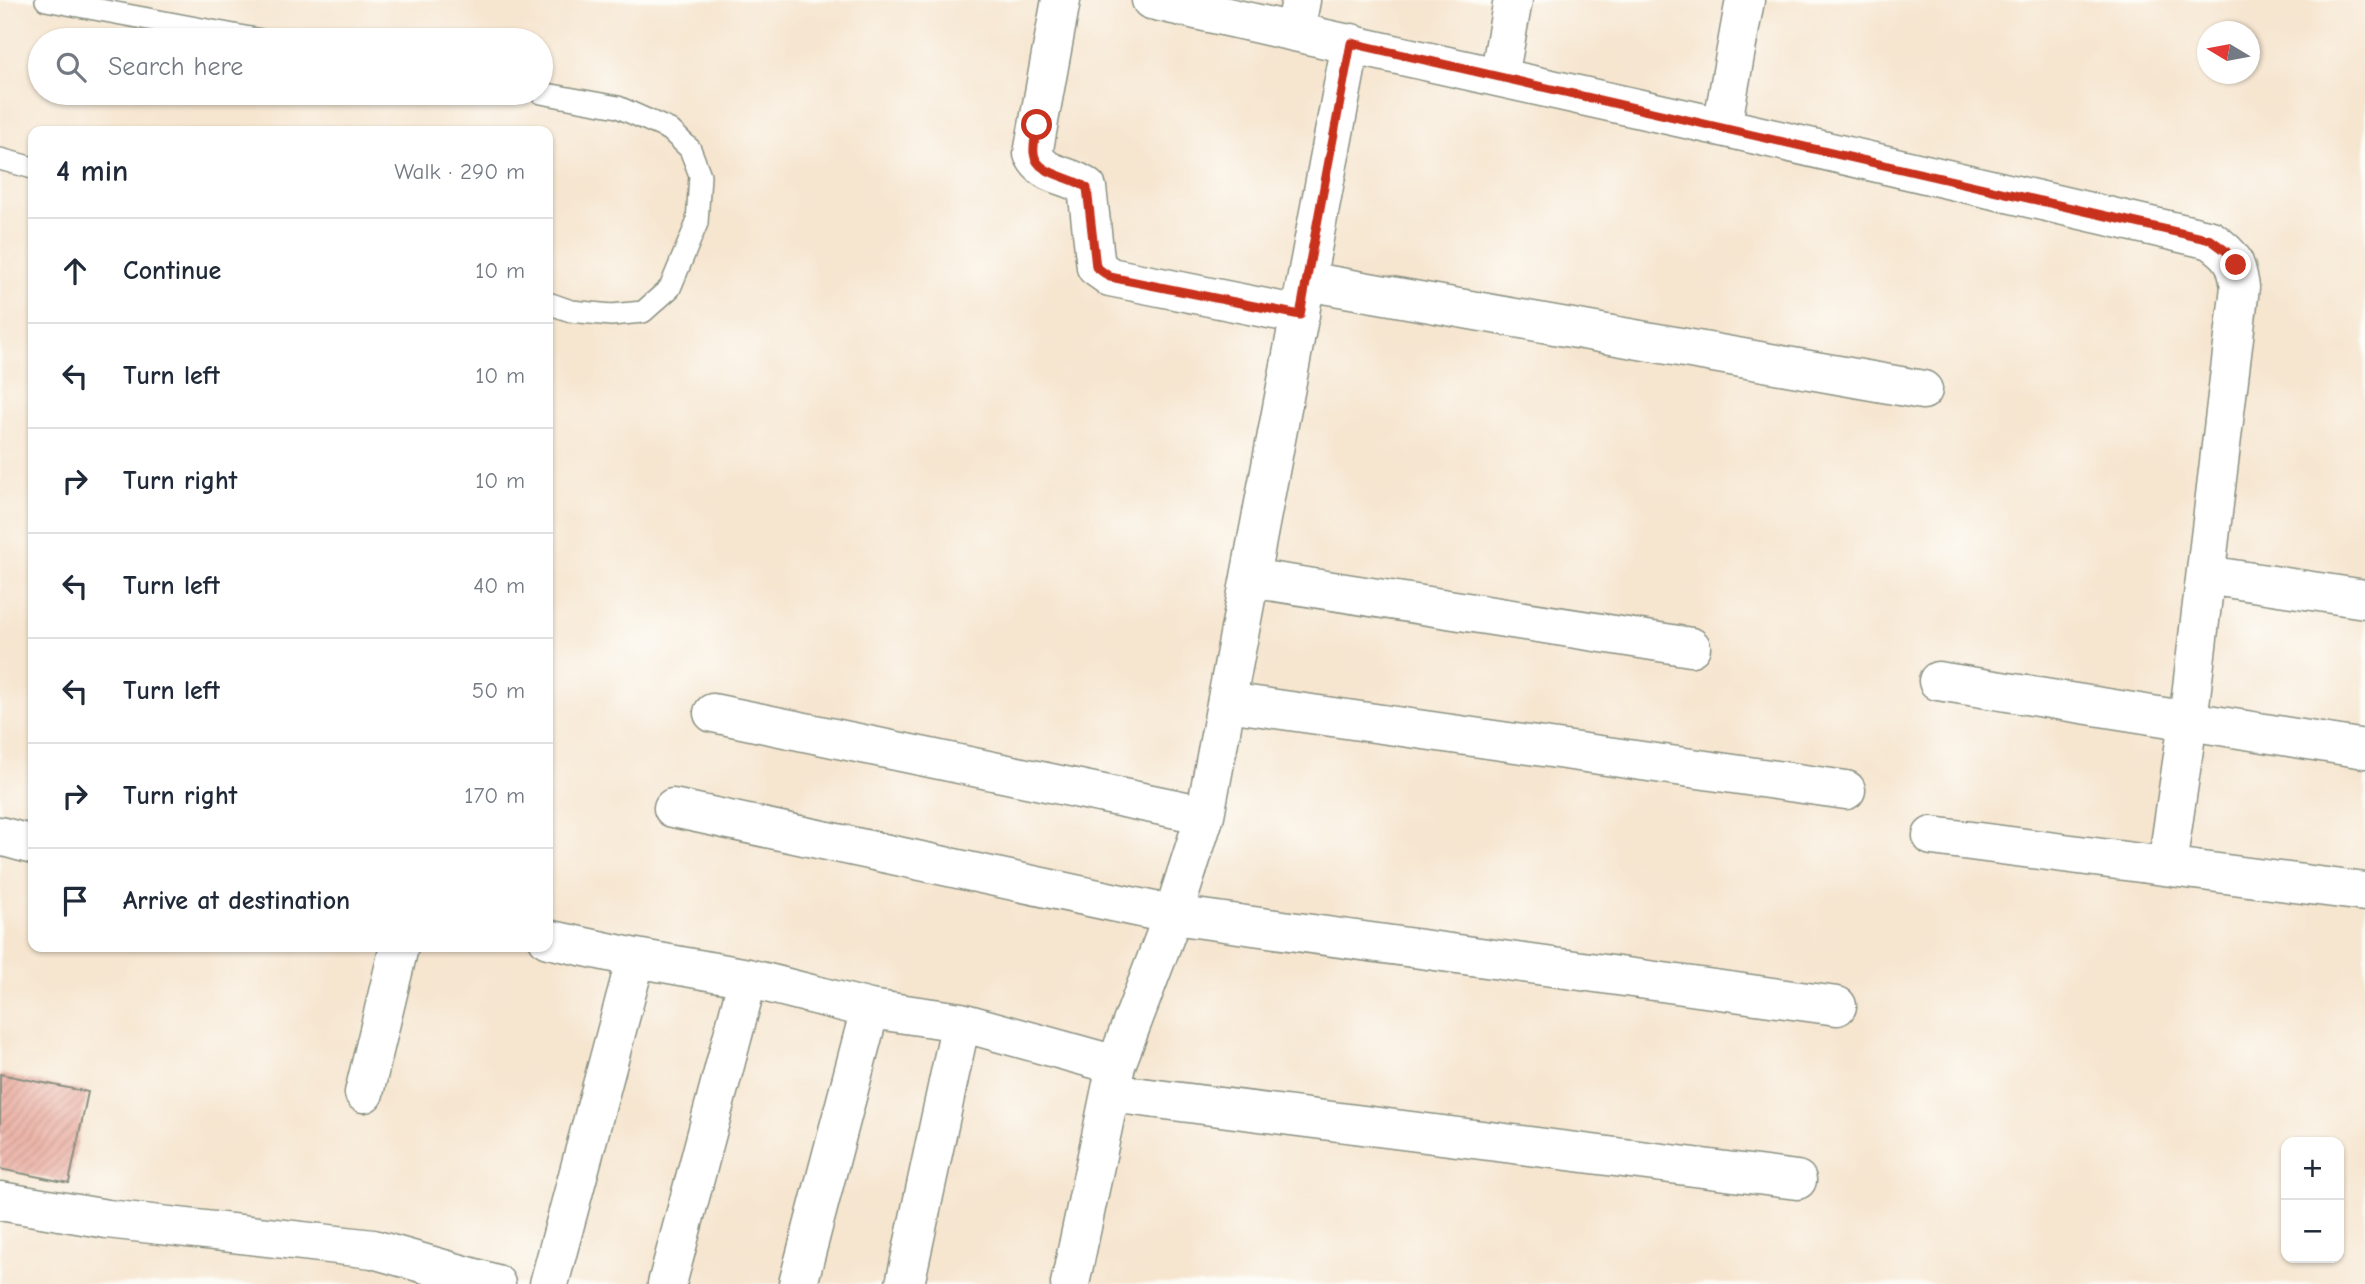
<!DOCTYPE html>
<html lang="en">
<head>
<meta charset="utf-8">
<style>
	:root { --surface:#fff; --page:#f2f2f3; --text:#1f2937; --muted:#747a83; --line:#e0e1e3 }
	body { margin:0; font-family:"Comic Neue",sans-serif; background:var(--page); color:var(--text) }
	.controls { position:absolute; right:21px; bottom:21px; display:grid; overflow:hidden; border-radius:14px; box-shadow:0 2px 5px #0004 }
	.controls button { width:63px; height:63px; display:grid; place-items:center; padding:0; border:0; border-bottom:2px solid var(--line); background:var(--surface); color:var(--text); font:35px sans-serif }
	.compass { position:absolute; left:2197px; top:21px; width:63px; height:63px; border-radius:50%; background:var(--surface); box-shadow:0 2px 5px #0004; rotate:280deg }
	.stop { position:absolute; width:21px; height:21px; margin:-16px; border:5px solid #c8321e; border-radius:50%; background:#fff }
	.stop.end { background:#c8321e; border-color:#fff; box-shadow:0 2px 7px #0008 }
	.list { margin:0; padding:0; list-style:none }
	h2 { display:flex; justify-content:space-between; align-items:center; height:91px; margin:0; padding:0 28px; font-size:30px }
	h2 small { font-size:23px; font-weight:400; color:var(--muted) }
	.list li { display:grid; grid-template-columns:46px 1fr auto; gap:21px; align-items:center; box-sizing:border-box; height:105px; padding:0 28px; border-top:2px solid var(--line) }
	.list b { display:block; font-size:26px; white-space:nowrap }
	.list em { font-size:23px; font-style:normal; color:var(--muted) }
	.icon { flex:none; width:38px; height:38px; fill:none; stroke:currentColor; stroke-width:2; stroke-linecap:round; stroke-linejoin:round }
	.map { position:relative; flex:none; width:2365px; height:1284px; overflow:hidden }
	.search { position:absolute; background:var(--surface); box-shadow:0 2px 5px #0004; left:28px; top:28px; width:525px; height:77px; display:flex; align-items:center; gap:18px; box-sizing:border-box; padding:0 24px; border-radius:38px; color:var(--muted); font-size:26px }
	.panel { position:absolute; background:var(--surface); box-shadow:0 2px 5px #0004; left:28px; top:126px; width:525px; height:826px; border-radius:14px }
	.map>svg:first-child { display:block }
</style>
</head>
<body>
<div class="map">
<svg width="2365" height="1284" viewBox="0 0 2365 1284">
	<defs>
		<pattern id="building-hatch" width="6" height="6" patternUnits="userSpaceOnUse" patternTransform="scale(1.75)"><rect width="6" height="6" fill="#e9a699"/><path d="M-1 1l2-2M0 6l6-6M5 7l2-2" fill="none" stroke="#bc887e"/></pattern>
	</defs>
	<rect width="100%" height="100%" fill="#fdfcf7"/>
	<filter id="ink" filterUnits="userSpaceOnUse"><feTurbulence type="fractalNoise" baseFrequency=".0143" numOctaves="2"/><feDisplacementMap in="SourceGraphic" scale="14" xChannelSelector="R" yChannelSelector="G"/><feConvolveMatrix kernelMatrix="1 2 1 2 8 2 1 2 1" color-interpolation-filters="sRGB"/></filter>
	<filter id="wash" filterUnits="userSpaceOnUse"><feTurbulence type="fractalNoise" baseFrequency=".00686" numOctaves="4" result="noise"/><feDisplacementMap in="SourceGraphic" scale="28" xChannelSelector="R" yChannelSelector="G"/><feGaussianBlur stdDeviation="1.57" result="paint"/><feColorMatrix in="noise" values="0 0 0 0 0 0 0 0 0 0 0 0 0 0 0 0 0 1.4 0 .05"/><feComposite in="paint" operator="in"/></filter>
	<g filter="url(#wash)">
		<rect width="100%" height="100%" fill="#f6e5cf"/>
		<g id="blocks">
			<path fill="url(#building-hatch)" d="M0,1074L88,1092L69,1183L0,1169Z"/>
		</g>
	</g>
	<g filter="url(#ink)">
		<use href="#blocks" fill-opacity="0" stroke="#8a9182" stroke-width="2"/>
		<g fill="none" stroke-linecap="round" stroke-linejoin="round">
			<g stroke="#8a9182" stroke-width="24">
				<path id="lane" d="M46,0L261,40
					M541,93L618,107L670,130L690,149L700,175L697,223L670,288L643,312L611,315L571,311L548,303
					M0,159L33,168"/>
			</g>
			<g stroke="#8a9182" stroke-width="41">
				<path id="street" d="M1061,0L1033,154C1045,179 1067,172 1087,188L1096,267L1110,277L1300,315
					M1151,0L1722,127L2211,240C2233,256 2236,261 2240,287L2188,721L2167,866
					M1295,31L1301,0
					M1499,77L1513,0
					M1722,127L1745,0
					M1306,281L1923,390
					M2206,575L2365,599
					M1250,578L1691,647
					M1938,681L2365,749
					M1227,702L1846,790
					M713,713L1205,815
					M673,808L1173,915L1837,1006
					M0,836L33,845
					M1932,836L2365,892
					M548,939L636,958L748,978L870,1009L961,1022L1116,1065
					M364,1093L399,947
					M1110,1093L1797,1180
					M0,1201L107,1219L373,1249L496,1284
					M549,1284L636,958
					M667,1284L748,978
					M798,1284L870,1009
					M905,1284L961,1022
					M1070,1284L1116,1065L1173,915L1205,815L1351,43"/>
			</g>
			<use href="#lane" stroke="#fff" stroke-width="21"/>
			<use href="#street" stroke="#fff" stroke-width="38"/>
		</g>
	</g>
	<g fill="none" stroke-linecap="round" stroke-linejoin="round" filter="url(#ink)">
		<path stroke="#c8321e" stroke-width="9" d="M1037,125C1036,134 1033,145 1034,153C1036,175 1072,176 1087,188L1096,267L1110,277L1300,315L1351,43L2211,240L2226,251L2236,265"/>
	</g>
</svg>
<div class="controls">
<button>+</button>
<button>−</button>
</div>
<svg class="compass" viewBox="-18 -18 36 36"><path d="M0-13l5 13h-10z" fill="#e53935"/><path d="M0 13l5-13h-10z" fill="#747a83"/></svg>
<div class="stop" style="left:1037px;top:125px"></div>
<div class="stop end" style="left:2236px;top:265px"></div>
<div class="search"><svg class="icon" aria-label="search" viewBox="0 0 24 24"><circle cx="10" cy="10" r="6"/><path d="M15 15l6 6"/></svg>Search here</div>
<section class="panel">
<h2>4 min<small>Walk · 290 m</small></h2>
<ul class="list">
<li><svg class="icon" aria-label="ahead" viewBox="0 0 24 24"><path d="M12 20V5M6 11l6-6 6 6"/></svg><div><b>Continue</b></div><em>10 m</em></li>
<li><svg class="icon" aria-label="left" viewBox="0 0 24 24"><path d="M17 20v-9H6M10 6l-5 5 5 5"/></svg><div><b>Turn left</b></div><em>10 m</em></li>
<li><svg class="icon" aria-label="right" viewBox="0 0 24 24"><path d="M7 20v-9h11M14 6l5 5-5 5"/></svg><div><b>Turn right</b></div><em>10 m</em></li>
<li><svg class="icon" aria-label="left" viewBox="0 0 24 24"><path d="M17 20v-9H6M10 6l-5 5 5 5"/></svg><div><b>Turn left</b></div><em>40 m</em></li>
<li><svg class="icon" aria-label="left" viewBox="0 0 24 24"><path d="M17 20v-9H6M10 6l-5 5 5 5"/></svg><div><b>Turn left</b></div><em>50 m</em></li>
<li><svg class="icon" aria-label="right" viewBox="0 0 24 24"><path d="M7 20v-9h11M14 6l5 5-5 5"/></svg><div><b>Turn right</b></div><em>170 m</em></li>
<li><svg class="icon" aria-label="arrive" viewBox="0 0 24 24"><path d="M6 21V4h12l-3 4 3 4H6"/></svg><div><b>Arrive at destination</b></div></li>
</ul>
</section>
</div>
</body>
</html>
